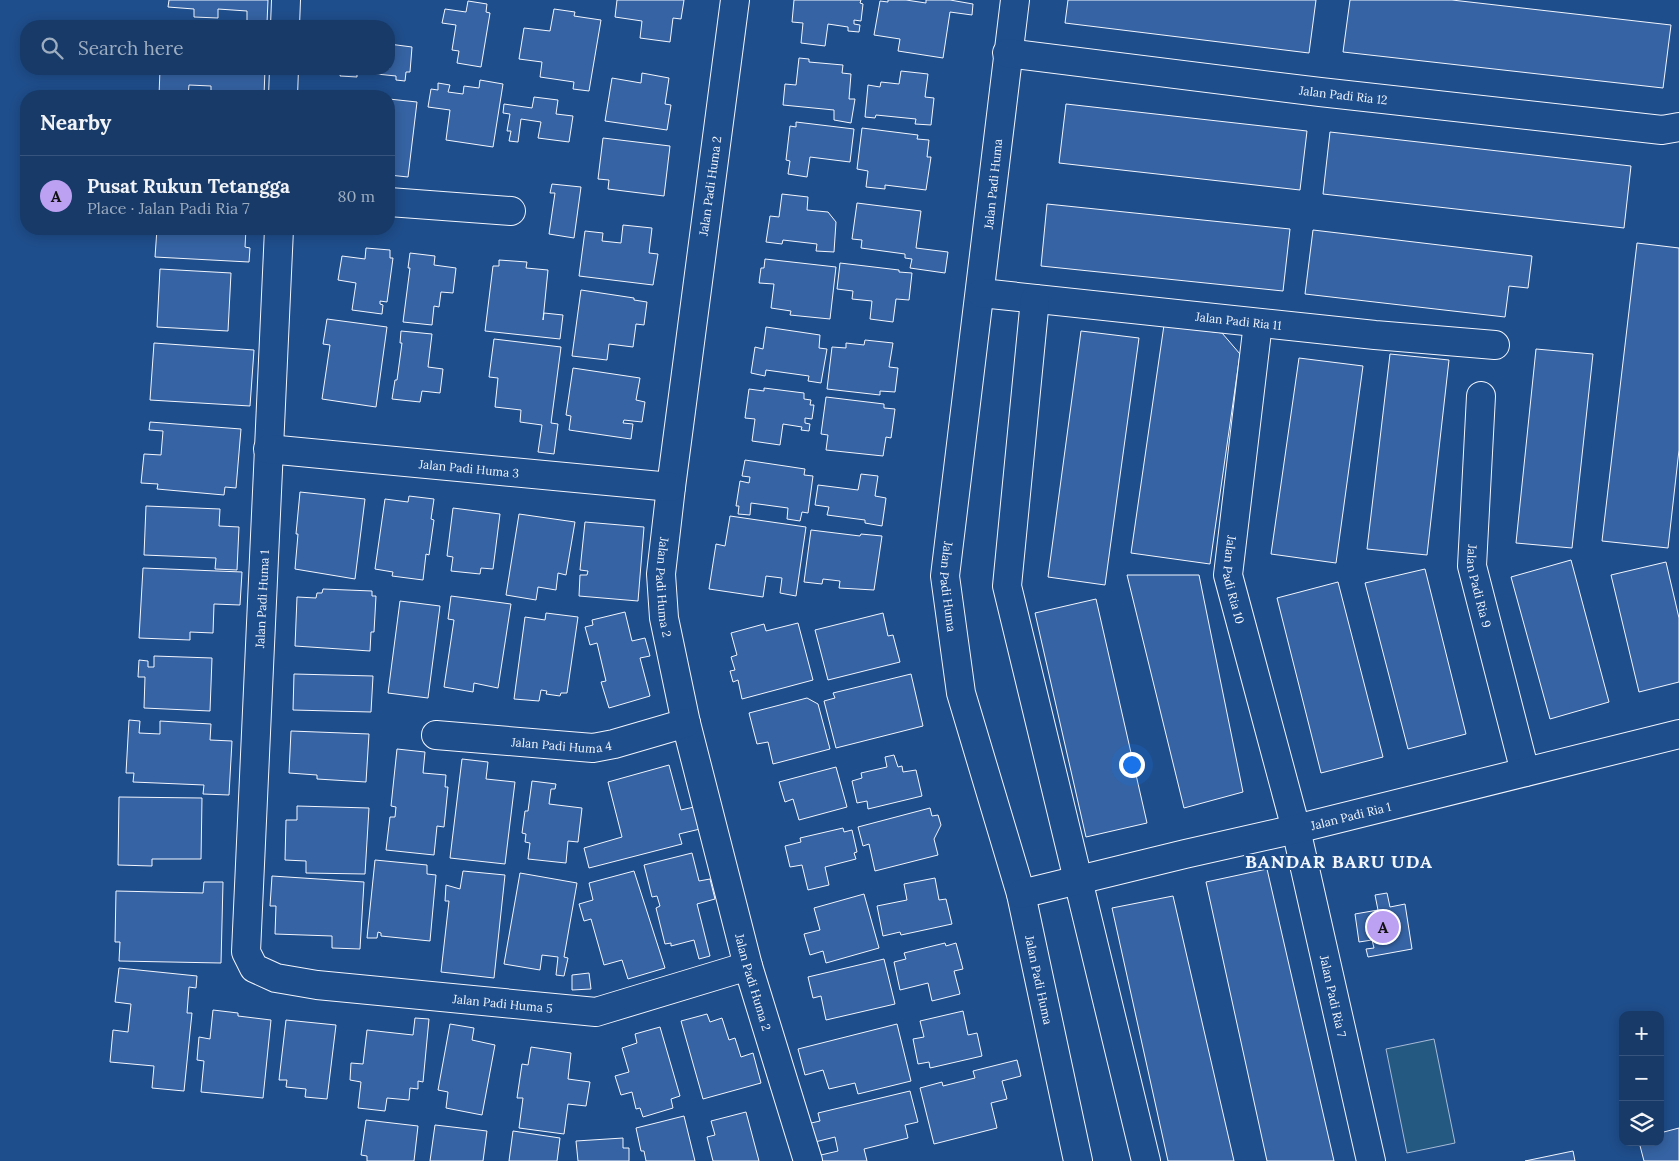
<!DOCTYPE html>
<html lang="en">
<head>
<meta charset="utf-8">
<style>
	:root { --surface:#173a69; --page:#244571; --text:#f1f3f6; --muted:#9eadc0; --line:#36547d; --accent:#bca0f2 }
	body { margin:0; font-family:Lora,serif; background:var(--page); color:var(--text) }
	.controls { position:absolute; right:15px; bottom:15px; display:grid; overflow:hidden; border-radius:10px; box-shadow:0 2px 12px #0003 }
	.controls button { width:45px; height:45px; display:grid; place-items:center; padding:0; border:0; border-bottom:1px solid var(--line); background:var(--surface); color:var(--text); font:25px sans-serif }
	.you { position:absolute; left:1131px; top:764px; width:18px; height:18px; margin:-12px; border:4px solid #fff; border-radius:50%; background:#1a73e8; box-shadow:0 0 0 8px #1a73e833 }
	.badge { display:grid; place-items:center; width:32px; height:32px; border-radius:50%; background:var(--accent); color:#111; font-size:16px; font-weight:700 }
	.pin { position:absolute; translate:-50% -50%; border:2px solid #fff; box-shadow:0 1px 5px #0006 }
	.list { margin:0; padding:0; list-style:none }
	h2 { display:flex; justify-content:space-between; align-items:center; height:65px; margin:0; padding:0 20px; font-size:21px }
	h2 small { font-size:16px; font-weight:400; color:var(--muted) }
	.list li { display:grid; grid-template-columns:32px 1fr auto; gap:15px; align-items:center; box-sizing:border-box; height:80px; padding:0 20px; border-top:1px solid var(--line) }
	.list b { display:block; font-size:19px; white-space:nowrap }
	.list p { margin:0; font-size:16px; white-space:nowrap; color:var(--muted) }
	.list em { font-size:16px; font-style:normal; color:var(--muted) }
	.icon { flex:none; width:28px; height:28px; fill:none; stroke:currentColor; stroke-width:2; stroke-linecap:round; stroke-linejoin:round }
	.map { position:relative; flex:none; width:1679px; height:1161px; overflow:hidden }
	.search { position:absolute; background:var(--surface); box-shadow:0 2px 12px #0003; left:20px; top:20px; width:375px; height:55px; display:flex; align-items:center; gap:12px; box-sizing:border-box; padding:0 18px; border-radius:20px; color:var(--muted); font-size:19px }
	.panel { position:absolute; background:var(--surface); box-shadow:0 2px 12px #0003; left:20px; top:90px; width:375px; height:145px; border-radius:20px }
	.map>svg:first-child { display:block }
</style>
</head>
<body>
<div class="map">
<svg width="1679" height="1161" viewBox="0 0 1679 1161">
	<rect width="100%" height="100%" fill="#1f4e8c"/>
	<path fill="#245a82" stroke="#a8bbd7" d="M1434,1039L1455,1143L1407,1153L1386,1049Z"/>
	<path fill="#3563a3" stroke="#f2f6ff" d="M169,0H268L267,23H247V11L218,9V18L194,17V9L168,7Z
		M617,0H684L681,19L673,18L670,42L640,38L642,21L615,17Z
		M794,0H861L860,3L863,4L861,21L854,20V24L860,25L859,32L848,31V27L828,24L825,46L801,43L803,23L792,22Z
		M888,0H906L926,3V0H950L973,4L972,15L950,12L943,58L898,51L900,39L874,35L880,1L888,2Z
		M1068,0H1316L1309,53L1065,23Z
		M1350,0H1452L1671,25L1663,88L1343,52Z
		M468,1L487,4L486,12L490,13L481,67L457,63L459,51L452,50L456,25L442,23L445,9L466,12Z
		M554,9L575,12L574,16L601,20L589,91L573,89L574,82L540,77L542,62L519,59L524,28L550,31Z
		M389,44L412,47L410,72H406L405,81L396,80V76L357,72V77L340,76L341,69H389Z
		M799,58L809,59V62L843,65L842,73L851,74L849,99H855L851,123L834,120V110L783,105L785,84L796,85Z
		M160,69H265L264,96L211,94V86L189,85L188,96H159Z
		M901,71L928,74L925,97L934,98L931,125L915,124L916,119L876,115L875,118L865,117L868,85L880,87L881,82L899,84Z
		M642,73L669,78L665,104L671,105L667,130L605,121L612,78L641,83Z
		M480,80L503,84L493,147L446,140L450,110L428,107L431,89L438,90V83L450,85L448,92L463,94L464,86L479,88Z
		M337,93L365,96H337Z
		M534,97L558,100L556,114L573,116L569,142L538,138L541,122L521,119L518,142L509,141L511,131H507L510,114L503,113L504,104L532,108Z
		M389,99L417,102L408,177L389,175Z
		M1066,104L1307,131L1300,190L1059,163Z
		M796,122L854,129L850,162L810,157L807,177L788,174L790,161L786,160L790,126L796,127Z
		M862,128L918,135L917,139L929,140L927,157H931L926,190L885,185V189L866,187L868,171L857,169Z
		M1330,132L1631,166L1624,228L1323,194Z
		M603,138L670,146L664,196L608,189L609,180L598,179Z
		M552,184L581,187L574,238L549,234L555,193H550Z
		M782,194L808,197L807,210L828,212L836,222L834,252L816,251L817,244L783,240L782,244L766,242L770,216L779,217Z
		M857,203L921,211L916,248L948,252L945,273L910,268L912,259L905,258V254L861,248L862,240L852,239Z
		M1047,204L1290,229L1283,291L1041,266Z
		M623,225L652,228L649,253L658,254L653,285L579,276L585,231L603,233L602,241L621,243Z
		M157,229H246L245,247L250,248L249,262L155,257Z
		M1313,230L1532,256L1528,288L1509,286L1505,317L1305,294Z
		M1637,243L1679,248V450L1668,548L1602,541Z
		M366,248L390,250V258H393L387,302L380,301V304L383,305L382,314L352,310L356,283L338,280L342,256L365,259Z
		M410,253L435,256L434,265L456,268L453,293L441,292L439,307L434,306L432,325L403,322L410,268H408Z
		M765,259L836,267L830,319L790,315L791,311L771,308L774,284L759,283L761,268H764Z
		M499,260L527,262L526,268L548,270L543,320L544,313L563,315L560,339L485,331L493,266H499Z
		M840,263L899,270V272L912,273L909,300L896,299L893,322L870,319L872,301L852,299L853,291L837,289Z
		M160,269L231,273L228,331L157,327Z
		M581,290L634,298V300L647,302L644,325L636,324L633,347L609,344L607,360L572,356Z
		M327,319L387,327L376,407L322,399L330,345L323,344Z
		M1164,325L1222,333L1240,354L1210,564L1131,553Z
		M766,327L820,335L819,348L827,349L821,383L808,381L809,376L766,370L765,376L751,373L755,347L763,349Z
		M401,331L432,334L428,367L443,369L440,393L422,391L420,402L392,399L395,380H397L402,343H400Z
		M1081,331L1139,338L1105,585L1048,577Z
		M494,339L561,347L551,423L558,424L554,454L538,452L542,425L520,422L521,410L495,407L498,378L489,377Z
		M865,340L893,343L889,367L898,368L895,392L880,391V395L827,389L832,347L846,348V343L864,345Z
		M154,343L254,350L250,406L150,400Z
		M1536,349L1593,354L1572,548L1516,543Z
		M1390,354L1449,360L1427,555L1367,549Z
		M1299,358L1363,366L1336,563L1271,554Z
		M573,368L640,378L636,400L645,402L642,422L624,420L623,423L633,424L631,439L569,430L571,416L566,415Z
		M764,388L804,393V399L811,400L810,405H814L812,419L805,418V423L810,424L809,431L801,430L802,427L783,424L780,445L752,441L755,419L745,418L749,389L764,391Z
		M826,397L884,404V408L895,409L891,438L886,437L883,456L826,450L828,435L821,434Z
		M150,422L241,429L236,488L225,487L224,495L157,489L158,484L141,483L144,454L161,455L163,431L149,430Z
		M745,460L805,469L804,475L813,476L808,513L802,512L800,521L787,519L788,508L751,503L750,515L738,514L739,506H736L740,481L749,483L750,477L742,476Z
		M861,474L878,476L875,496L886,498L882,526L865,523V520L827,515L829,507L815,505L818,485L858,490Z
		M300,492L365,499L355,579L295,569L298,534H296Z
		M409,496L434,499L431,519L434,520L429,555L426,554L423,580L392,576L393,572L375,569L385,499L408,502Z
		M146,506L220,509L219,526L239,527L237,570L215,569L216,558L144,555Z
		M453,508L500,514L493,569L481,568L480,574L451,571L453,557L447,556Z
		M519,514L575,522L566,575L558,573L556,590L538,587L536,600L506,595Z
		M730,516L806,527L796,596L780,593L782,578L766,576L763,597L709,589L716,544L725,546Z
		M585,522L644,527L638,601L579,596L580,575H587L588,571L580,570Z
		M811,530L860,536L861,534L882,536L874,590L839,588L840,581L823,579L822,584L804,582Z
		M1571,560L1609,702L1550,719L1511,577Z
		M1666,562L1679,618V682L1639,692L1611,575Z
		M143,568L242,572L240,605L214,604L213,633L190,632V640L139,638Z
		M1425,569L1466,734L1408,749L1365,583Z
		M1127,575H1199L1243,792L1184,808Z
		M1338,582L1383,757L1321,773L1277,598Z
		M323,589L372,591V596H376L374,632H371L370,651L295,646L297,597L316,598L317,593H322Z
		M451,596L511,604L498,688L474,683L473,692L444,687L454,620L448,619Z
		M1096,599L1147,823L1086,837L1035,613Z
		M400,601L440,606L428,698L388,693Z
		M625,612L632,641L645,638L650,656L640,658L650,696L609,708L601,682L606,681L597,643L590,645L585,627L593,625L592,620Z
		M546,613L578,617L567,693H561L560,696L546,694L547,691L541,690L539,701L514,699L525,617L545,620Z
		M883,613L888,636L893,635L900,662L828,680L815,630Z
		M798,623L813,680L742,699L738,680L733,682L730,671L735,670L731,657L737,655L731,633L764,624L766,631Z
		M154,656L212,658L210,711L144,708L145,677H138L139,660L148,661V667H154Z
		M294,674L373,676L371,712L293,710Z
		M911,674L923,726L836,748L824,701L835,698L833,693Z
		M807,698L818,704L830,749L773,764L768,742L757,744L749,713Z
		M129,720L140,721L139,733L160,734V721L211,724L210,740L232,741L229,795L203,794L204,785L133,782L134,773H126Z
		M291,731L369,734L366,782L317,779V775L289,773Z
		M397,749L425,752L423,773L446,775L445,787H448L444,827L437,826L434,855L386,850L390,817H395L396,807L391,806Z
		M894,755L898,767L902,766L903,772L916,770L922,796L868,809L867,801L857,803L852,781L862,778L861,773L887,767L885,757Z
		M462,759L488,762L486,779L515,782L505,864L450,858Z
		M669,765L681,810L694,807L700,829L679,834L682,844L589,868L584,848L622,837L608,782Z
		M836,767L847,807L799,820L793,799L785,802L779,782Z
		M532,781L556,784L555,789H551L549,804L582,808L578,842L568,841L566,863L528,859L530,843L525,842L526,834L522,833L525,811H528Z
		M119,797L202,798L201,859H152V866L118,865Z
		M297,806L369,808L365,874L306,873V861L285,860L286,820H297Z
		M930,808L932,816L938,815L941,825L934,839L938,855L875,871L869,844L863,846L858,827Z
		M843,828L844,832L852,830L857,852L854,853L856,859L825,867L829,885L808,890L802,865L790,867L785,846L801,842L800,838Z
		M692,853L699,881L710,879L715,899L697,904L710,956L699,959L694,940L671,946V943L665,944L656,908L660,906L657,896L652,897L644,865Z
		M375,860L427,865V874L436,875L430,941L381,936V933L378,932L377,938H367Z
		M1267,869L1334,1161H1267L1206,882Z
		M463,871L505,875L494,978L441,972L449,901H445L446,885L460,889Z
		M634,871L665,968L628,979L622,960L604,965L591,919L584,921L579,904L593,900L589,883Z
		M520,873L577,883L564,957L568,958L564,976L556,975L558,957L542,955L540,970L504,964Z
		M272,876L364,882L360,949L332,948V936L275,934L276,906H270Z
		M935,878L939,900L946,899L952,924L901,935L900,932L883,936L877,906L907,900L904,884Z
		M204,882H223L221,963L119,961L120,942H115L116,891L203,893Z
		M1387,893L1390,907L1405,904L1412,949L1368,957L1366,949L1374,948L1372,940L1359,942L1355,914L1378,910L1375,895Z
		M864,894L879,948L826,963L823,951L810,955L804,934L820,930L814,908Z
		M1173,896L1234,1161H1168L1112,908Z
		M945,943L946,946L956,943L963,969L954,971L960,994L932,1001L928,983L900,990L894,962L906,959L904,953Z
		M884,959L895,1004L826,1020L821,996L813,998L808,977Z
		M119,968L197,976L196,988L189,987L187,1013H192L184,1091L152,1088L154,1066L110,1062L113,1030L128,1032L131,1004L115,1002Z
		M589,973L591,989L572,990V975Z
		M213,1010L238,1013V1016L271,1020L263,1098L201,1092L204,1061L197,1060L199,1037L210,1039Z
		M963,1011L968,1035L977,1033L982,1056L930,1068L929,1062L918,1064L913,1039L924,1037L920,1021Z
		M707,1014L710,1022L722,1018L729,1040L735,1038L741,1057L753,1053L761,1083L703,1099L681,1021Z
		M415,1018L429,1019L423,1082L418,1081V1089L410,1088L409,1100L387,1098L385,1111L358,1108L361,1082L350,1080L351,1063L363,1064L367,1030L413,1035Z
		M286,1020L336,1025L327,1099L305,1097L306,1089L286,1087L287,1080H279Z
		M450,1024L474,1028L472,1040L495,1045L482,1115L446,1108L448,1092L438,1090Z
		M897,1024L911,1081L858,1094L855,1083L829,1089L823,1070L805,1075L798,1049Z
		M660,1027L680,1096L671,1099L673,1108L643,1117L640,1108L636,1109L632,1092L621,1095L615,1076L629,1072L622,1048L637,1043L635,1034Z
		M531,1047L571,1053L568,1079L590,1082L586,1106L568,1104L564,1134L519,1128L523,1098H517L522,1064L528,1065Z
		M1017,1060L1021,1076L1002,1081L1007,1099L991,1103L997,1128L934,1144L920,1088L942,1082L943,1086L975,1078L973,1071Z
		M910,1091L918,1122L905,1125L908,1138L864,1149L867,1161H822L821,1155L838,1151L835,1137L811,1143L807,1124L820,1121L818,1113Z
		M746,1112L759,1161H713L707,1137L715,1135L711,1121Z
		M684,1116L695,1161H646L644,1151H641L636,1128Z
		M366,1120L418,1126L414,1161H367V1156L361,1155Z
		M435,1125L487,1131L483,1161H430Z
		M1679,1128V1161H1644L1639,1142H1660V1133Z
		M513,1131L560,1138L557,1161H509Z
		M623,1138V1148H629V1161H578L576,1141Z
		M1573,1151L1575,1161H1525Z"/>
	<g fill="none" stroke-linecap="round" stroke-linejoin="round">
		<g stroke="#f2f6ff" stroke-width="30">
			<g id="minor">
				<path id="s1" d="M735,0L671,487L661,574L664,618L686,723L748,966L808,1161"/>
				<path id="s2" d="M1015,0L945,576L961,693L1021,894L1078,1161"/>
				<path d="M285,26L286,0"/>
				<path id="s3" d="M1007,53L1320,92L1662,130L1679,127"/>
				<path d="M283,96L284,69"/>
				<path d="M389,202L511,211"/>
				<path id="s4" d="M279,229L246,952L254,968L276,978L317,985L596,1012L748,966"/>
				<path id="s5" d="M981,293L1375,335L1495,345"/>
				<path d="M1035,299L1007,586L1146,1161"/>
				<path id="s6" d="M1258,323L1228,575L1296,829L1371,1161"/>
				<path id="s7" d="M1481,396L1472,566L1525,772"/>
				<path id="s8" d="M268,449L671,487"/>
				<path id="s9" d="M436,735L593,748L614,744L686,723"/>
				<path id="s10" d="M1021,894L1185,854L1296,829L1679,734"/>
			</g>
		</g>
		<use href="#minor" stroke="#1f4e8c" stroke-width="28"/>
	</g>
	<g text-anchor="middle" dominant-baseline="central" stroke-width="4" stroke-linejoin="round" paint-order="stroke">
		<g font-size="12" fill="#f2f6ff" stroke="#1f4e8c">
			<text stroke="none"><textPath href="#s3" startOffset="339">Jalan Padi Ria 12</textPath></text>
			<text transform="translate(993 184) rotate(-84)">Jalan Padi Huma</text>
			<text transform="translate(710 186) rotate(-82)">Jalan Padi Huma 2</text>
			<text stroke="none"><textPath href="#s5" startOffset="259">Jalan Padi Ria 11</textPath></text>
			<text stroke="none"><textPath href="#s8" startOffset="202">Jalan Padi Huma 3</textPath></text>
			<text stroke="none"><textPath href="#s6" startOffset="259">Jalan Padi Ria 10</textPath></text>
			<text stroke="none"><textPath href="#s2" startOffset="591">Jalan Padi Huma</textPath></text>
			<text stroke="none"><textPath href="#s7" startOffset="191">Jalan Padi Ria 9</textPath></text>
			<text stroke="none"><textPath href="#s1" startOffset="592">Jalan Padi Huma 2</textPath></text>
			<text transform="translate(262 599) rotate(-87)">Jalan Padi Huma 1</text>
			<text stroke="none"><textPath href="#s9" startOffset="126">Jalan Padi Huma 4</textPath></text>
			<text stroke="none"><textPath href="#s10" startOffset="339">Jalan Padi Ria 1</textPath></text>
			<text stroke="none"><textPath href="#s2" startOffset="996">Jalan Padi Huma</textPath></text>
			<text stroke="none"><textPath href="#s1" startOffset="998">Jalan Padi Huma 2</textPath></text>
			<text stroke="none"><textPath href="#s6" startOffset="688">Jalan Padi Ria 7</textPath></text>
			<text stroke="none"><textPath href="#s4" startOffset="994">Jalan Padi Huma 5</textPath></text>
		</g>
		<g font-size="18" font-weight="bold" letter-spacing="1" fill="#f2f6ff" stroke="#1f4e8c">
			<text x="1339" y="861">BANDAR BARU UDA</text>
		</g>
	</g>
</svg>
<div class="controls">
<button>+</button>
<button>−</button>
<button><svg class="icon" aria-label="layers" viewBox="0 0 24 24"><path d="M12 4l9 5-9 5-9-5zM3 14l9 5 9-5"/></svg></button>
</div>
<div class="you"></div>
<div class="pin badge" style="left:1383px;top:927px">A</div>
<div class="search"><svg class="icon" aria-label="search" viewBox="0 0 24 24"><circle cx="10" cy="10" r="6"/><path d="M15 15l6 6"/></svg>Search here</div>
<section class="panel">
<h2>Nearby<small></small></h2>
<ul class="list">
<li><span class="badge">A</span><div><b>Pusat Rukun Tetangga</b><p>Place · Jalan Padi Ria 7</p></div><em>80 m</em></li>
</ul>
</section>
</div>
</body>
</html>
